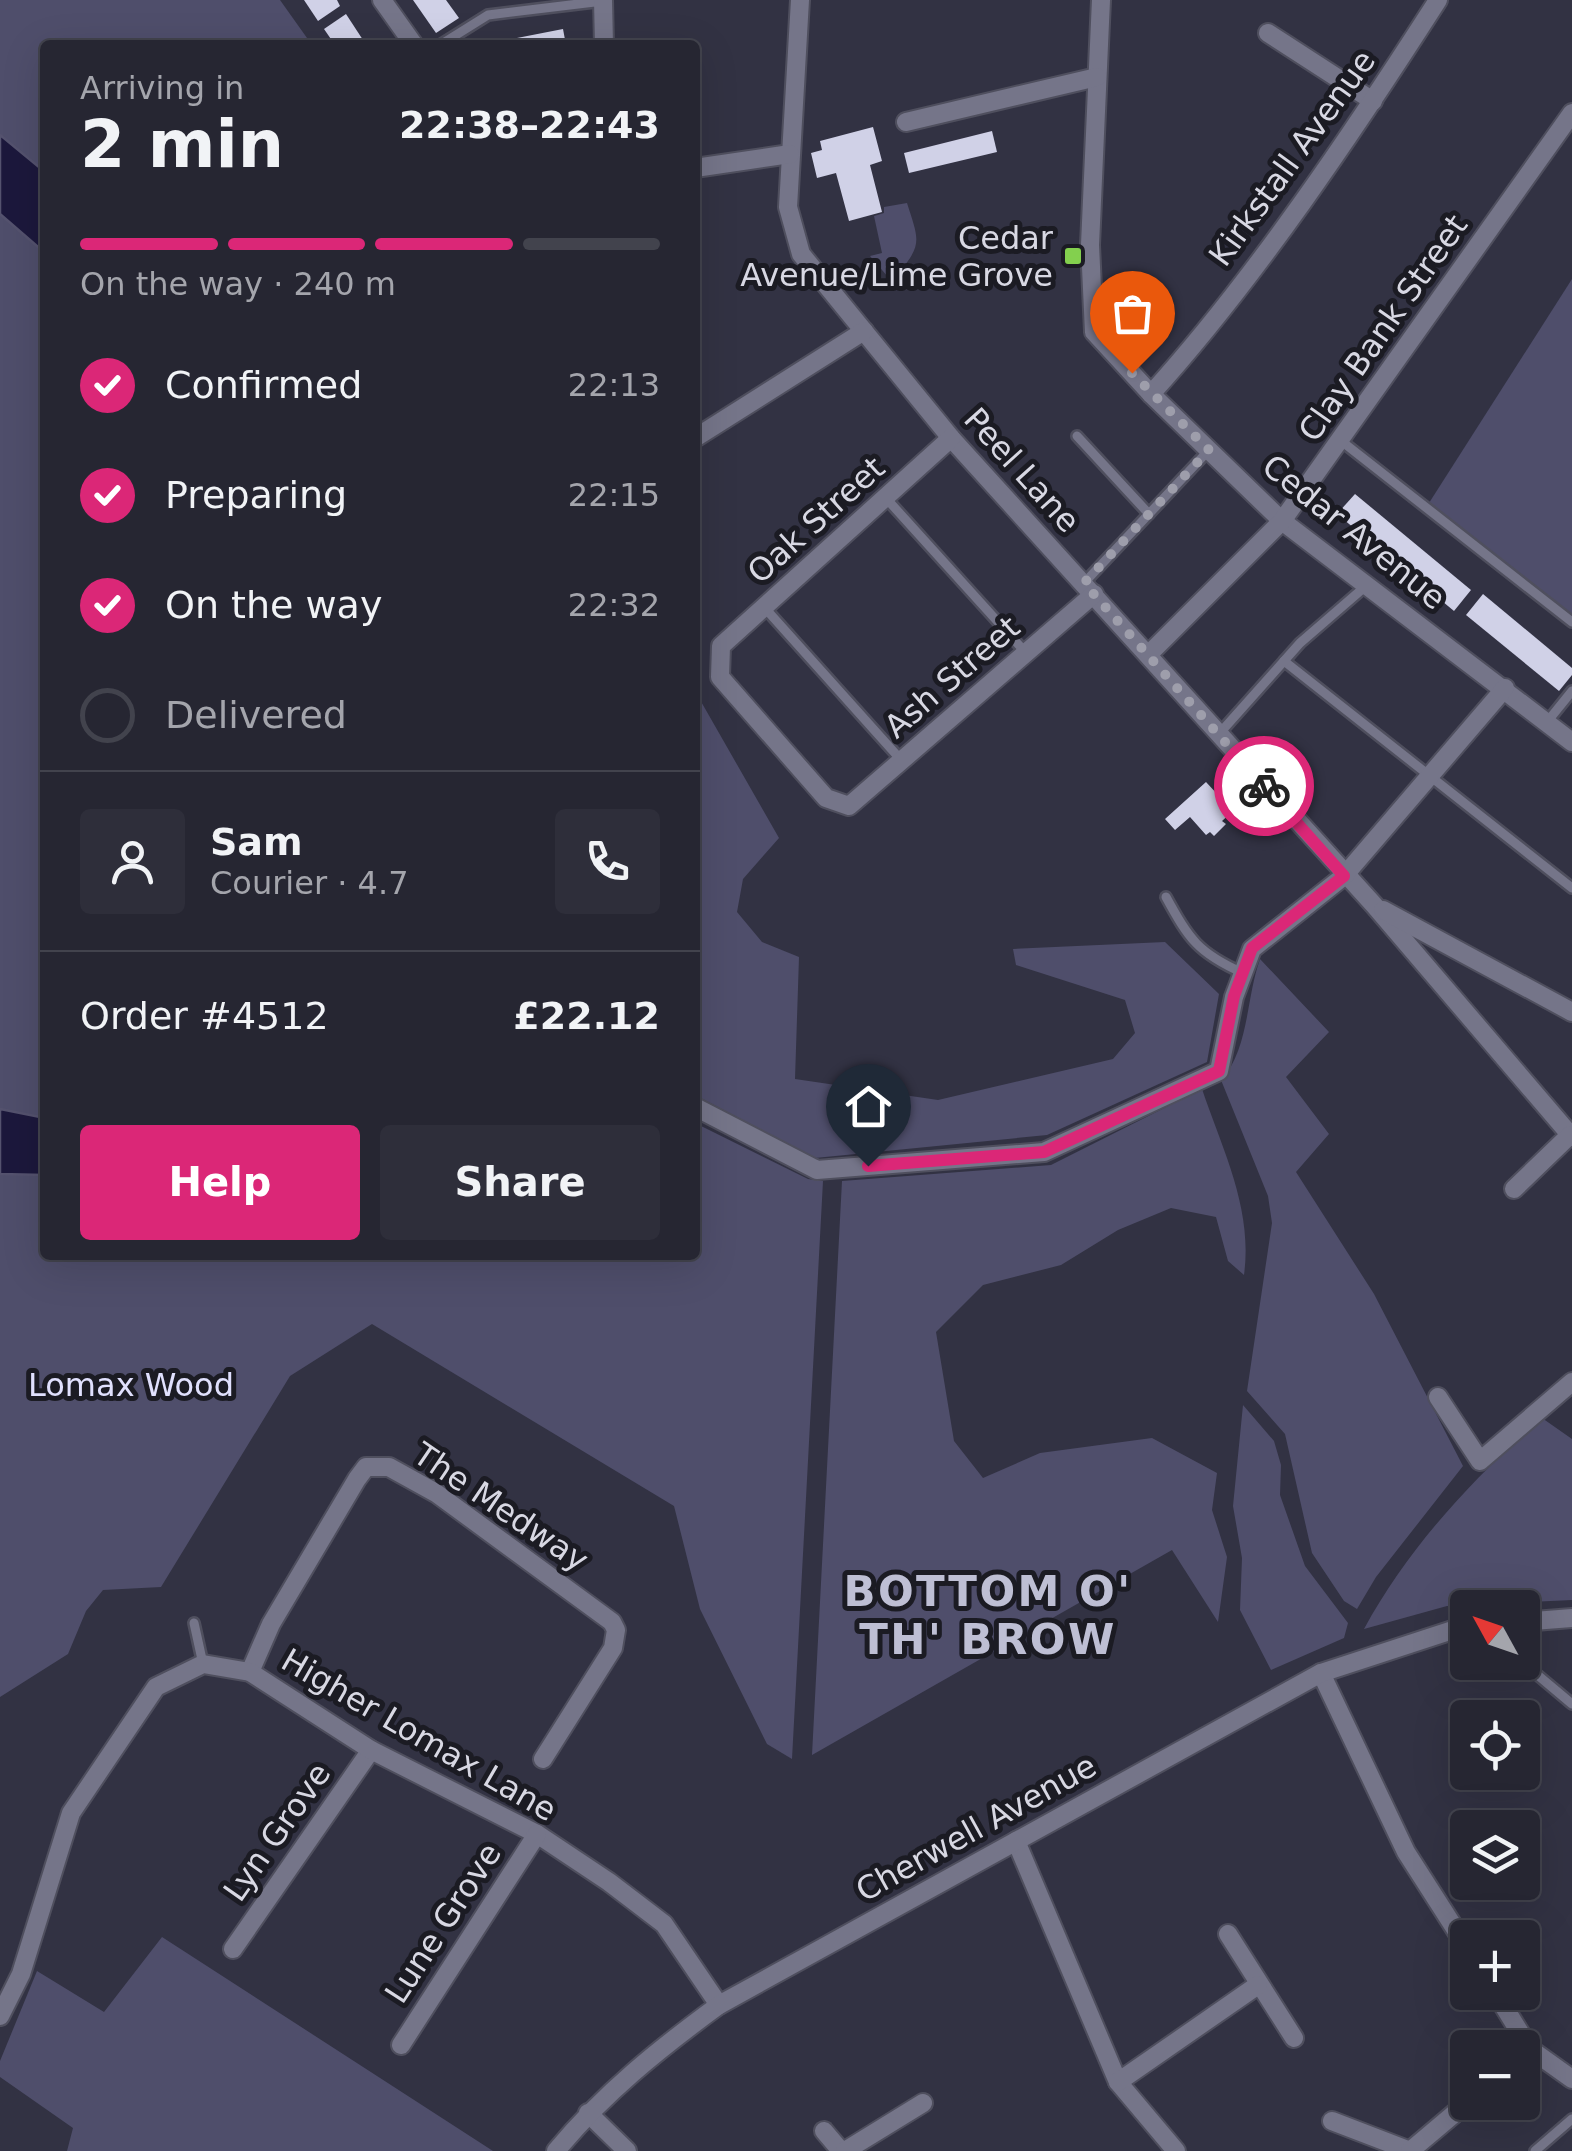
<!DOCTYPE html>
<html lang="en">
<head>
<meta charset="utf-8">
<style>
  body { margin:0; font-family:"DejaVu Sans",sans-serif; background:#2e2e3a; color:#f1f3f6; height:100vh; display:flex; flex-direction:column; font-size:38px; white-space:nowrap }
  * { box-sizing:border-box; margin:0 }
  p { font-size:32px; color:#a4a5ac }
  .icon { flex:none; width:55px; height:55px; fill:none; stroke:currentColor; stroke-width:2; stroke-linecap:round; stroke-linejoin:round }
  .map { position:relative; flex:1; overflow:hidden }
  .sheet { position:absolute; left:40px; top:40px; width:660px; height:1220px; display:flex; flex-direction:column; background:#262632; border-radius:10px; box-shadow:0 10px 40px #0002,0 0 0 2px #42434d }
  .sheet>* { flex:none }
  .needle { width:65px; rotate:310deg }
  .fabs { position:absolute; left:1450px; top:1590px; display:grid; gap:20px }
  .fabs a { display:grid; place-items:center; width:90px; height:90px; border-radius:10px; background:#262632; box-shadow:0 10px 40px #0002,0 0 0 2px #42434d; font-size:50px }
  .pin { position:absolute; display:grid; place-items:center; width:85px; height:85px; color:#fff; margin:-102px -42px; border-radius:50% 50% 50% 0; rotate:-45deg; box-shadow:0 0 10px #0007 }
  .pin .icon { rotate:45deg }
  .courier { position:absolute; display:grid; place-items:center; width:100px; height:100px; margin:-50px; border:8px solid #db2777; border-radius:50%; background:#fff; color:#222; box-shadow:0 2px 12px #0007 }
  .headline em { font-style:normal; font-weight:700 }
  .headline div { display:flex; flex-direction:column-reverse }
  .headline { display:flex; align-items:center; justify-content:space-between; height:170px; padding:0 40px }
  h1 { font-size:65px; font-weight:700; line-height:75px }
  .bar { display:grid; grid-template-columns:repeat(4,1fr); gap:15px 10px; align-content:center; height:120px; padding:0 40px }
  .bar i { height:12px; border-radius:8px; background:#42434d }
  .bar .selected { background:#db2777 }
  .bar p { grid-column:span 4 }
  .line { display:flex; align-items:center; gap:25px; padding:0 40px; border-top:2px solid #42434d }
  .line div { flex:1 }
  .round { display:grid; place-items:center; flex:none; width:105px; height:105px; border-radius:10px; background:#2e2e3a }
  ol { padding:0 40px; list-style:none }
  li { display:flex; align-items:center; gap:30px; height:110px }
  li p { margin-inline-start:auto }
  li .icon { padding:10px; border-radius:50%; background:#db2777; color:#fff; stroke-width:4 }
  li:last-child { color:#a4a5ac }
  li i { width:55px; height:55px; border:5px solid #42434d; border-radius:50% }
  .button { display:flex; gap:20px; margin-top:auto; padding:20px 40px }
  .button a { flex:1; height:115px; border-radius:10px; background:#db2777; color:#fff; font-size:40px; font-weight:700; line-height:115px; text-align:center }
  .button a+a { background:#2e2e3a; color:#f1f3f6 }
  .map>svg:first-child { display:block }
  .green { fill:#4f4e6b }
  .water { fill:#1c183c; stroke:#54526e; stroke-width:2.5 }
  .building { fill:#d0d1e7 }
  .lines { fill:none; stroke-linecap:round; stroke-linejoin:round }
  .lane-casing { stroke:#4f4f5e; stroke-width:14 }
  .street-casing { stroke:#4f4f5e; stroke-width:22 }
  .lane { stroke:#757589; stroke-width:9 }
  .street { stroke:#757589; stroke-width:18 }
  .done { stroke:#9e9eab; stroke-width:10; stroke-dasharray:0 18 }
  .route { stroke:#db2777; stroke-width:12 }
  .poi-dot { fill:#83d04e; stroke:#1b1b23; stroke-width:4 }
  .labels { text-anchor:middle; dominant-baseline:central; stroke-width:10; stroke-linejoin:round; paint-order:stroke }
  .street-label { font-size:32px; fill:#d8d8e3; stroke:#1b1b23 }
  .poi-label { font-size:32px; fill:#d8d8e3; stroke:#1b1b23; text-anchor:end }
  .park-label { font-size:32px; fill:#e0e0fd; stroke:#1b1b23 }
  .district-label { font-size:42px; font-weight:bold; letter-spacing:2.5px; fill:#bebfd4; stroke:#1b1b23 }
</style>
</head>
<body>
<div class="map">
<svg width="1572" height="2151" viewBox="0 0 1572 2151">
  <rect width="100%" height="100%" fill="#323243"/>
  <g class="green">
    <polygon points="0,0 280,0 312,45 45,45 45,172 0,135"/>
    <path d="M907,203C919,241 923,244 897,275L888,277L870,256L882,253L874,216L884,213V207Z"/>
    <polygon points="0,214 45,253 45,1118 0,1109"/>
    <polygon points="1572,279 1572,616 1429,503"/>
    <polygon points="695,691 779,838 743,879 737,912 762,942 799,957 795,1079 938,1100 1113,1059 1135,1033 1125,1000 1016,965 1013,949 1165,942 1219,994 1207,1062 1047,1135 815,1158 695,1095"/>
    <path d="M1260,959L1329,1032L1286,1077L1329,1134L1296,1172L1374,1294L1463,1466L1376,1577L1357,1609L1344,1601L1312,1553L1285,1434L1247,1391L1272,1223L1268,1196L1221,1080C1249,1050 1246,998 1260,959Z"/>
    <path d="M1202,1089C1223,1151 1253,1209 1244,1275L1228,1261L1216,1217L1171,1208L1118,1230L1061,1265L983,1285L936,1332L954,1441L983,1478L1040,1453L1152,1438L1217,1473L1212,1510L1227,1557L1218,1622L1172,1550L812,1755L842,1181L1051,1165Z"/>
    <polygon points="695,1123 808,1179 823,1181 792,1759 767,1744 700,1609 674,1506 372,1324 290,1376 161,1587 103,1590 86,1611 68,1654 0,1697 0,1174 45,1175 45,1255 695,1255"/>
    <polygon points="1243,1405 1274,1441 1281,1465 1280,1495 1305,1566 1348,1623 1344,1638 1271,1670 1240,1610 1242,1558 1233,1506"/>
    <path d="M1542,1418L1572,1439V1600L1447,1606L1364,1629C1408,1548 1472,1479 1542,1418Z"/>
    <polygon points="162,1937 493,2151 67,2151 73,2128 0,2077 0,2061 37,1971 104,2012"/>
  </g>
  <g class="water">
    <polygon points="0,135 45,172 45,253 0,214"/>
    <polygon points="0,1109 45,1118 45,1175 0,1174"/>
  </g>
  <g class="building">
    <polygon points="304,0 337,0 340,6 318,21"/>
    <polygon points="413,0 446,0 459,18 436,33"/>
    <polygon points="346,14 363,40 355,45 335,45 324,29"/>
    <polygon points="563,29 566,45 491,45 491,43"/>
    <polygon points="873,127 882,161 870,165 882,212 849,221 836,173 817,178 811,153 822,150 820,141"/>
    <polygon points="992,131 997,152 909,173 904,153"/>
    <polygon points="1355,494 1471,590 1454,611 1337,514"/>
    <polygon points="1483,594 1572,668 1572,675 1559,691 1466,615"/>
    <polygon points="1206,782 1233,811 1222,821 1226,824 1214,836 1210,832 1206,835 1190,817 1175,830 1165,819"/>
  </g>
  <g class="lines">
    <g class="lane-casing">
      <g id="lane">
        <polyline points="440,45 488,15 603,1"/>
        <polyline points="1077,436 1149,514"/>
        <polyline points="1340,440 1572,622"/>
        <polyline points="885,497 1026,653"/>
        <polyline points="1084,583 1209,450"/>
        <polyline points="764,607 902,761"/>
        <polyline points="1284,661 1572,888"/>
        <polyline points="1547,722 1572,691"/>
        <polyline points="1219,734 1300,643 1367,585"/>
        <path d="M1166,897C1189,939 1198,953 1243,973"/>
        <polyline points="194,1623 203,1664"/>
        <polyline points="1522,1662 1572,1704"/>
        <polyline points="1535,2151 1572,2119"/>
      </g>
    </g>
    <g class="street-casing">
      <g id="street">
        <polyline points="382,0 414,45"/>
        <polyline points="603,0 604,45"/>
        <polyline points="800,0 788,207 801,254 951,438 1374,905 1572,1137"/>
        <polyline points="1101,0 1090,245 1094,332 1151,394 1282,521 1572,742"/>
        <polyline points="1268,33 1373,101"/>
        <polyline points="906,122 1097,77"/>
        <polyline points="695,168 790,154"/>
        <path d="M1151,394C1255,279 1354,131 1438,0"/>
        <polyline points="695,438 864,331"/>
        <polyline points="951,438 721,646 720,677 826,798 849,806 1094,594"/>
        <polyline points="1149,654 1282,521 1572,113"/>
        <polyline points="1383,910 1572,1012"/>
        <polyline points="695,1107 817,1170 1044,1152 1219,1071 1234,997 1252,949 1344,876 1505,688"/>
        <polyline points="1514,1189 1570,1135"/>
        <polyline points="1438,1397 1480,1461 1572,1382"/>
        <polyline points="1522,1622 1572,1618"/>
        <polyline points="250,1672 271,1624 357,1479 366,1467 389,1467 436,1493 612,1622 616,1630 613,1648 543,1759"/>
        <polyline points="1321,1673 1406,1852 1468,1949"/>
        <polyline points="1016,1841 1118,2082 1176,2151"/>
        <polyline points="1228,1934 1294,2038"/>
        <polyline points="233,1949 371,1750"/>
        <polyline points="1495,1992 1530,2049 1572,2079"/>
        <polyline points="0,2016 21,1974 71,1813 156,1687 203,1664 250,1672 371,1750 537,1834 609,1882 664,1924 719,2005"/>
        <polyline points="401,2045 537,1834"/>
        <polyline points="1118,2082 1258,1985"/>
        <polyline points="588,2113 627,2151"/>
        <polyline points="1332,2121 1410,2151"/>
        <polyline points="824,2131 841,2151"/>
        <path d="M556,2151C604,2093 659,2049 719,2005L1321,1673L1468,1625"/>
        <polyline points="845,2151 923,2103"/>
        <polyline points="1410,2151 1468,2102"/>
      </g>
    </g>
    <use href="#lane" class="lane"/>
    <use href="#street" class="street"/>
  </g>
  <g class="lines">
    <polyline class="done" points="1132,373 1209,450 1084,583 1264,786"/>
    <polyline class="route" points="868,1166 1044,1152 1219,1071 1234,996 1252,948 1344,876 1264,786"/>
  </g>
  <rect class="poi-dot" x="1063" y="246" width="20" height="20" rx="5"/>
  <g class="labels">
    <g class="street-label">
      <text transform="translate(1292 158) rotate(-54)">Kirkstall Avenue</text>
      <text transform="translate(1383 328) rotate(-55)">Clay Bank Street</text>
      <text transform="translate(1022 470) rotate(48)">Peel Lane</text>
      <text transform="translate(816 520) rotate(-42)">Oak Street</text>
      <text transform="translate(1354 532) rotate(39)">Cedar Avenue</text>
      <text transform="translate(952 677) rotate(-41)">Ash Street</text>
      <text transform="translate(501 1507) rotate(34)">The Medway</text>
      <text transform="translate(419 1735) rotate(30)">Higher Lomax Lane</text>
      <text transform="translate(976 1828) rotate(-29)">Cherwell Avenue</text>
      <text transform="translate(277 1832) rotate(-55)">Lyn Grove</text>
      <text transform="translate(443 1923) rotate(-57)">Lune Grove</text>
    </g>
    <g class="poi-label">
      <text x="1053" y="238">Cedar<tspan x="1053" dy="37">Avenue/Lime Grove</tspan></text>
    </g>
    <g class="park-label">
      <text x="131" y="1385">Lomax Wood</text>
    </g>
    <g class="district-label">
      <text x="988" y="1591">BOTTOM O'<tspan x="988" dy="48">TH' BROW</tspan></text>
    </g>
  </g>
</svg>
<div class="fabs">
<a><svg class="needle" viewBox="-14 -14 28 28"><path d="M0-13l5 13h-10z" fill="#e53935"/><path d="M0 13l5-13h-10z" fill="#a4a5ac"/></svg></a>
<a><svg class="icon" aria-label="locate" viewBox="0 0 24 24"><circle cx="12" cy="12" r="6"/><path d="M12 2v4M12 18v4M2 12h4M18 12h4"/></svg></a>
<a><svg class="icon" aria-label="layers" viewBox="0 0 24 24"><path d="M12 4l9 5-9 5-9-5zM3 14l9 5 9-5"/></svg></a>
<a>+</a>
<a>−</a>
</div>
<div class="pin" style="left:1132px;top:373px;background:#ea580c"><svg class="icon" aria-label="bag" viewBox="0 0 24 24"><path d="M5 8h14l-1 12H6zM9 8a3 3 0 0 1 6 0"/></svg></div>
<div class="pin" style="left:868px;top:1166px;background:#1f2937"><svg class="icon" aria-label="home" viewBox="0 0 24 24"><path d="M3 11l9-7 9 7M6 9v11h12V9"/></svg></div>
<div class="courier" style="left:1264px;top:786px"><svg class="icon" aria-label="bike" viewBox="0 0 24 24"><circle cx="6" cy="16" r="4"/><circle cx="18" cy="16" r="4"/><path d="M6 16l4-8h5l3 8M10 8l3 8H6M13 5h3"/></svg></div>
<section class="sheet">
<div class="headline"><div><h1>2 min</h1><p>Arriving in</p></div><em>22:38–22:43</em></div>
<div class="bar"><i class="selected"></i><i class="selected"></i><i class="selected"></i><i></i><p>On the way · 240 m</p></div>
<ol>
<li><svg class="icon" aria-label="check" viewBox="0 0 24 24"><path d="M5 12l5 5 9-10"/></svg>Confirmed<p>22:13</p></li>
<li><svg class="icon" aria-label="check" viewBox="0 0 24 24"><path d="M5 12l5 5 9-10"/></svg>Preparing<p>22:15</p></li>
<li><svg class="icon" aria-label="check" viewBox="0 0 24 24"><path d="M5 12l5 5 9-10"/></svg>On the way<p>22:32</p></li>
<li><i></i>Delivered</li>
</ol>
<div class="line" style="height:180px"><a class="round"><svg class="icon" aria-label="person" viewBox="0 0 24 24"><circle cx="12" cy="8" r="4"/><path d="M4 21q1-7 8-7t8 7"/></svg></a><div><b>Sam</b><p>Courier · 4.7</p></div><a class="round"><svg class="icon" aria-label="phone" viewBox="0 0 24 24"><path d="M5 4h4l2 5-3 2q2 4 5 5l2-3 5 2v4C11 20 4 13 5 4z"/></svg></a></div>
<div class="line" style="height:130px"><div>Order #4512</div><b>£22.12</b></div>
<div class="button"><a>Help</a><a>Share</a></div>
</section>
</div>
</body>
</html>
